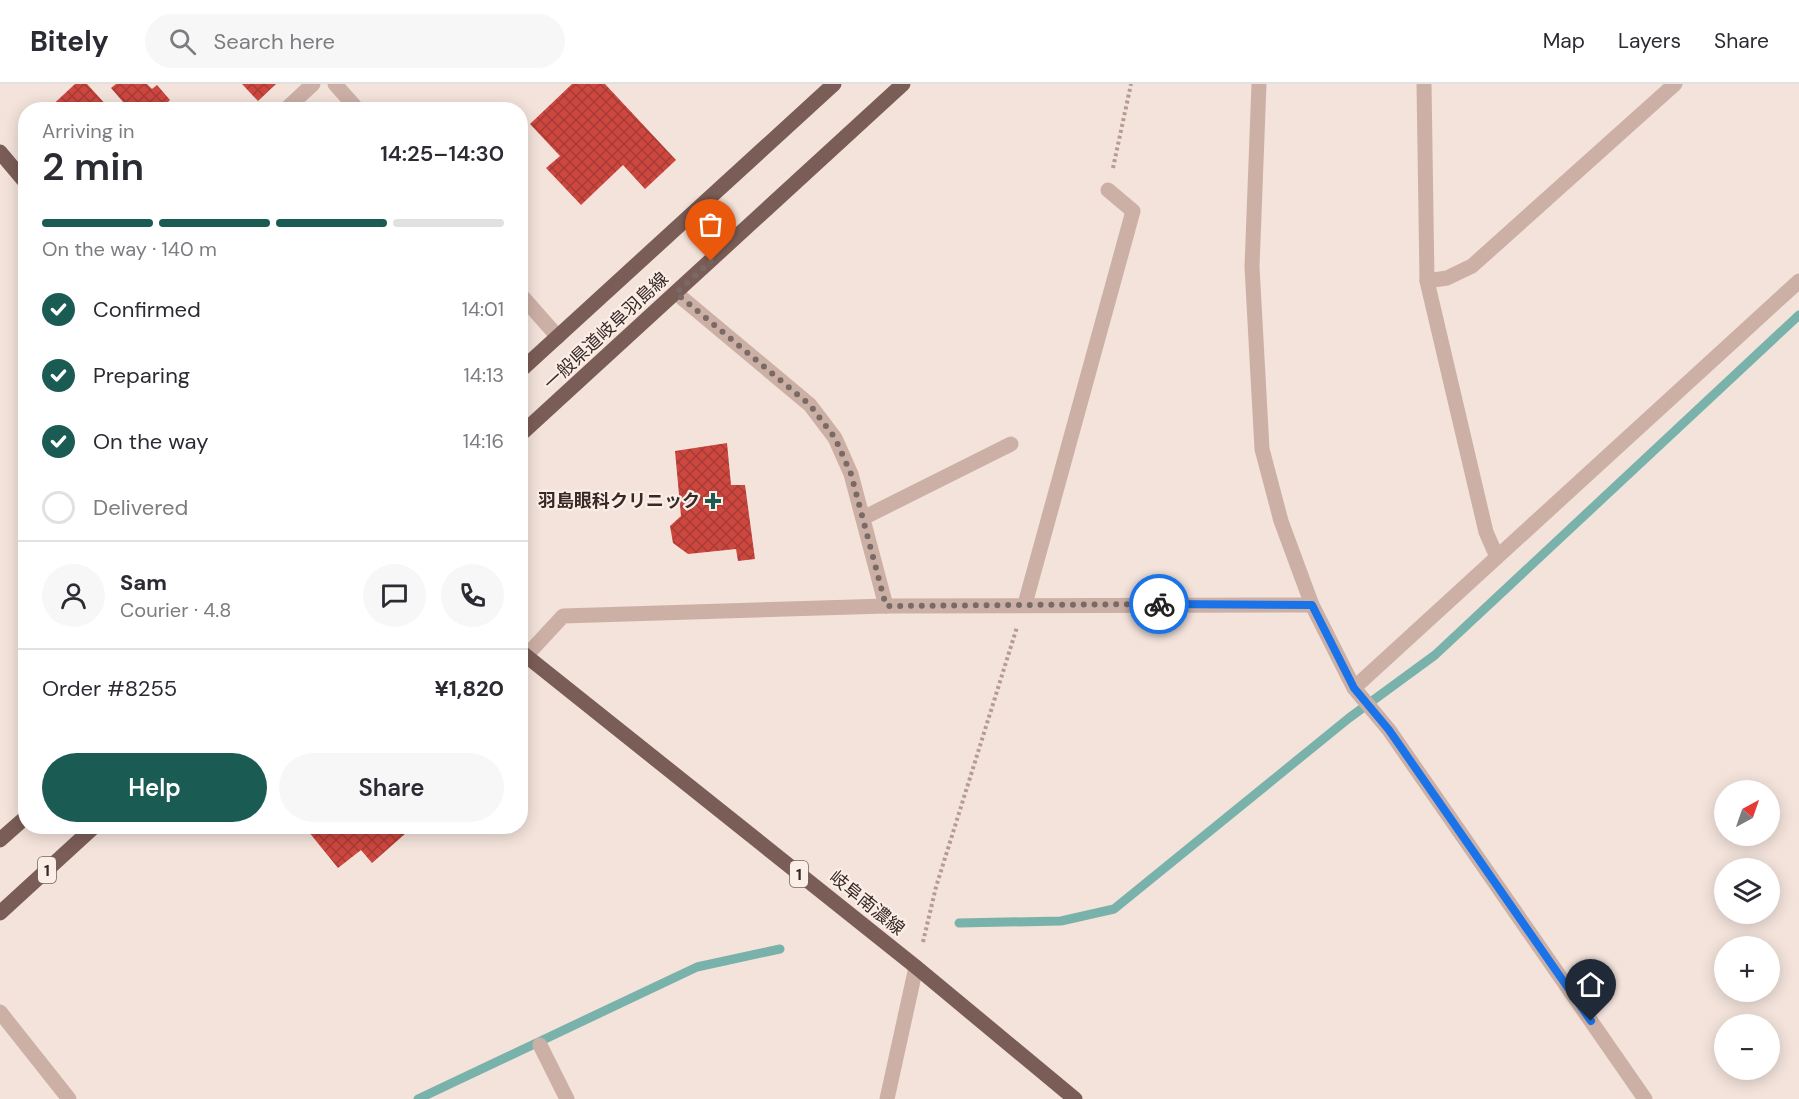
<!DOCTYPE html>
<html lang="en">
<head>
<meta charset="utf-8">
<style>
  body { margin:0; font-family:"DM Sans","Noto Sans JP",sans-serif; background:#f7f7f7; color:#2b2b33; height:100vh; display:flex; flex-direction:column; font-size:22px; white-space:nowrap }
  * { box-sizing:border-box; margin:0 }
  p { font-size:20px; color:#7c7c81 }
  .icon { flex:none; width:33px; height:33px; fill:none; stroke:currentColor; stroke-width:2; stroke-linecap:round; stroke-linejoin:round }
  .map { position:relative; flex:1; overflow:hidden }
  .sheet { position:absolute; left:18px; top:18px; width:510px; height:732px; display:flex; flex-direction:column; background:#fff; border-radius:24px; box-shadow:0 3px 15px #0003 }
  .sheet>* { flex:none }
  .needle { width:39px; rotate:40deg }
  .buttons { position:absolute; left:1714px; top:696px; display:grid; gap:12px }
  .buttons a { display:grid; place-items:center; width:66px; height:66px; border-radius:50%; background:#fff; box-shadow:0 3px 15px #0003; font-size:30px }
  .pin { position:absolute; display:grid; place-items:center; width:51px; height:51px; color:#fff; margin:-62px -26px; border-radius:50% 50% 50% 0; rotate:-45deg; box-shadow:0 0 6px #0007 }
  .pin .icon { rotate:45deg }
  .courier { position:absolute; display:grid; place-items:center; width:60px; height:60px; margin:-30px; border:4px solid #1a73e8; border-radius:50%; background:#fff; color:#222; box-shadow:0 2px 8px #0007 }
  .head em { font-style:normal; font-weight:600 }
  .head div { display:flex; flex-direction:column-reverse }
  .head { display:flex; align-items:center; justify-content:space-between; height:102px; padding:0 24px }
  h1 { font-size:39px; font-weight:600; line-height:45px }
  .bar { display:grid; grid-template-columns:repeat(4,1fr); gap:9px 6px; align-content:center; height:72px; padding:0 24px }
  .bar i { height:8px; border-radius:4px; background:#e1e1e2 }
  .bar .current { background:#1a5c54 }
  .bar p { grid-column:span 4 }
  .line { display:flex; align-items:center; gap:15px; padding:0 24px; border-top:2px solid #e1e1e2 }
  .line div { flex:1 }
  .round { display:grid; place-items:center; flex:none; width:63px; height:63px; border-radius:32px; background:#f7f7f7 }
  ol { padding:0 24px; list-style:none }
  li { display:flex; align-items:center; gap:18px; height:66px }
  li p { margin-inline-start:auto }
  li .icon { padding:6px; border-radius:50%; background:#1a5c54; color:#fff; stroke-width:4 }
  li:last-child { color:#7c7c81 }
  li i { width:33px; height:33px; border:3px solid #e1e1e2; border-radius:50% }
  .button { display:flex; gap:12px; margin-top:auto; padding:12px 24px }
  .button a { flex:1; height:69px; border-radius:36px; background:#1a5c54; color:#fff; font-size:24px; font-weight:600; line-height:69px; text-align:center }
  .button a+a { background:#f7f7f7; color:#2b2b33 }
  header { display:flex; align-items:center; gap:36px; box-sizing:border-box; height:84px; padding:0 30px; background:#fff; border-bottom:2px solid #e1e1e2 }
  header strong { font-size:28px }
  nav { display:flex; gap:33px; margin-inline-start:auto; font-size:21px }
  .search { width:420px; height:54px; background:#f7f7f7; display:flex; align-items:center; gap:15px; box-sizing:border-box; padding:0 21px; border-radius:33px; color:#7c7c81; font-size:22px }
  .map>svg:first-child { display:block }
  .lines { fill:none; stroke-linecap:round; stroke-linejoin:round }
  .stream { stroke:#78b2aa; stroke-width:9 }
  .building { fill:url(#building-cross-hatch) }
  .path { stroke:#b89a90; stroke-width:4; stroke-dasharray:3 3; stroke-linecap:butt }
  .minor { stroke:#ccb0a6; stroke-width:15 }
  .major { stroke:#7b5d57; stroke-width:15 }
  .done { stroke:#796a66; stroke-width:6; stroke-dasharray:0 10.8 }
  .route { stroke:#1a73e8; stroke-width:8 }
  .poi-dot { fill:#1a5c54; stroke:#fbeee7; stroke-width:2 }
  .labels { text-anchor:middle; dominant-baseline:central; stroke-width:4.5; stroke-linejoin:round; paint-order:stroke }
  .shield { fill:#fbeee7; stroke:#726461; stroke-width:1.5 }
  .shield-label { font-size:16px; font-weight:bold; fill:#382927 }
  .street-label { font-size:18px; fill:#382927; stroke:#fbeee7 }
  .poi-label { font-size:18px; font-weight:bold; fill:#382927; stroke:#fbeee7; text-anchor:end }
</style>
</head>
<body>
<header>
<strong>Bitely</strong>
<div class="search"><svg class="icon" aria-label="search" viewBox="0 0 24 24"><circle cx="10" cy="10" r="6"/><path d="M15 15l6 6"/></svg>Search here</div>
<nav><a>Map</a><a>Layers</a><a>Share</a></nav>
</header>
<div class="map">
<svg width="1799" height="1015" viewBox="0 0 1799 1015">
  <defs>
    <pattern id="building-cross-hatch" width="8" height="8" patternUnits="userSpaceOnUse" patternTransform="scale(1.5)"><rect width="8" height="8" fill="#cd473f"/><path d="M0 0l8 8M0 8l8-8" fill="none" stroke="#a73b35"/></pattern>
  </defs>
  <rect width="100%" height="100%" fill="#f3e3db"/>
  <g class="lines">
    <g class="stream">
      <polyline points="959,839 1061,837 1114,825 1349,634 1435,571 1799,231"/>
      <polyline points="418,1015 697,883 780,865"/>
    </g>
  </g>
  <g class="building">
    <polygon points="75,0 87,0 108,23 105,26 47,26"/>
    <polygon points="116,0 147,0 152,5 157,1 170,16 160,26 130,26 111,4"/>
    <polygon points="242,0 276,0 258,17"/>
    <polygon points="572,0 605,0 676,76 645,105 623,81 581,121 546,84 560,72 530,40"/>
    <polygon points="727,359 731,401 745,401 755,475 738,477 736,465 688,470 673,459 670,442 681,432 675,367"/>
    <polygon points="304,742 414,742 372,779 361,766 338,784"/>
  </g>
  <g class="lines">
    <g class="path">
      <polyline points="1113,84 1131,0"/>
      <polyline points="923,858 936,803 1017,543"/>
    </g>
    <g class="minor">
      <polyline points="335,0 358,26"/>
      <polyline points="1259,0 1252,183 1262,365 1281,437 1312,521 1354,604 1389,646 1645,1015"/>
      <polyline points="1424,0 1427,197 1486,448 1497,473"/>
      <polyline points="285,26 313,0"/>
      <polyline points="1427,197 1447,194 1472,182 1675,0"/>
      <polyline points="676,209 810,321 835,354 851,390 886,522"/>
      <polyline points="520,210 558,253"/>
      <polyline points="863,434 1011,360"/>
      <polyline points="1025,520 1133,127 1108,106"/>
      <polyline points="526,572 563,532 886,522 1312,521"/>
      <polyline points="1354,604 1799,197"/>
      <polyline points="0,928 69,1015"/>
      <polyline points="540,961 567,1015"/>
      <polyline points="887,1015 916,883"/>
    </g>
    <g class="major">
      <polyline points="0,68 26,99"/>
      <polyline points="520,287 834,0"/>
      <polyline points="520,351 903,0"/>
      <polyline points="520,567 916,883 1075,1015"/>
      <polyline points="0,756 26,733"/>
      <polyline points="0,829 95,742"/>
    </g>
  </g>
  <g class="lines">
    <polyline class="done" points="711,177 676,209 810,321 835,354 851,390 886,522 1159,520"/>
    <polyline class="route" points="1159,520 1312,521 1354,604 1389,646 1591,937"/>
  </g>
  <path class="poi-dot" d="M710 408h6v6h6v6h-6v6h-6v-6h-6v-6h6z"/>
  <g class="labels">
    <g class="shield">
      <rect x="38" y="773" width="18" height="26" rx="4.5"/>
      <rect x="790" y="777" width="18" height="26" rx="4.5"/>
    </g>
    <g class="shield-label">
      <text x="47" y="786">1</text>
      <text x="799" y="790">1</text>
    </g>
    <g class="street-label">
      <text transform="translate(606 247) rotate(-43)">一般県道岐阜羽島線</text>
      <text transform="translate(867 819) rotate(39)">岐阜南濃線</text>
    </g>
    <g class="poi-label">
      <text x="700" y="417">羽島眼科クリニック</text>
    </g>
  </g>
</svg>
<div class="buttons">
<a><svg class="needle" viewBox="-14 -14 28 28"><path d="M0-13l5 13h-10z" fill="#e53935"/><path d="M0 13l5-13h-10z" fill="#7c7c81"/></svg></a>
<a><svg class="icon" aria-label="layers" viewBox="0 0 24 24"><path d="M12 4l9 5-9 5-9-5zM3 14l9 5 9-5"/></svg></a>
<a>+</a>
<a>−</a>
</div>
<div class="pin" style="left:711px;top:177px;background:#ea580c"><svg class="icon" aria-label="bag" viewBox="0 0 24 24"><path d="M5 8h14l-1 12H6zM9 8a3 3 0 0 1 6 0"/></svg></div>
<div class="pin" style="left:1591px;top:937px;background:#1f2937"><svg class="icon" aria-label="home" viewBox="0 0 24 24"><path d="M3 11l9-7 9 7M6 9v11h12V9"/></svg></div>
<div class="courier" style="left:1159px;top:520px"><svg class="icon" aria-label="bike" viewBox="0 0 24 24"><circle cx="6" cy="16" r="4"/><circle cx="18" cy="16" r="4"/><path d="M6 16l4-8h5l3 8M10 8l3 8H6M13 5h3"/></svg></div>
<section class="sheet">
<div class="head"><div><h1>2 min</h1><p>Arriving in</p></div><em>14:25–14:30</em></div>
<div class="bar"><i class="current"></i><i class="current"></i><i class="current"></i><i></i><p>On the way · 140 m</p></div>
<ol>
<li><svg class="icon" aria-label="check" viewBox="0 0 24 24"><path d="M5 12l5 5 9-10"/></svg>Confirmed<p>14:01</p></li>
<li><svg class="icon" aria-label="check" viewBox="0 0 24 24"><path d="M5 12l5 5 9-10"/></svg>Preparing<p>14:13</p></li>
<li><svg class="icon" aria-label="check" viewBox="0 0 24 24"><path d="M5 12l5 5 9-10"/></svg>On the way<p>14:16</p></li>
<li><i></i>Delivered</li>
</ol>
<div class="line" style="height:108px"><a class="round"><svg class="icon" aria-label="person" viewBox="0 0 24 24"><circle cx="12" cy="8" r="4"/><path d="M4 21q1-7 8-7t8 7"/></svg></a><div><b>Sam</b><p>Courier · 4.8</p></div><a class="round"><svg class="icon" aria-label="chat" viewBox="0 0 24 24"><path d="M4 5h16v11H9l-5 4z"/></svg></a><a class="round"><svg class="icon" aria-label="phone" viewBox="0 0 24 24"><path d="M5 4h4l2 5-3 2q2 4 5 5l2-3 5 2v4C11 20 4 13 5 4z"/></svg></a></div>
<div class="line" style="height:78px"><div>Order #8255</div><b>¥1,820</b></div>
<div class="button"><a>Help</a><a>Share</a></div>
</section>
</div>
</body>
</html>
